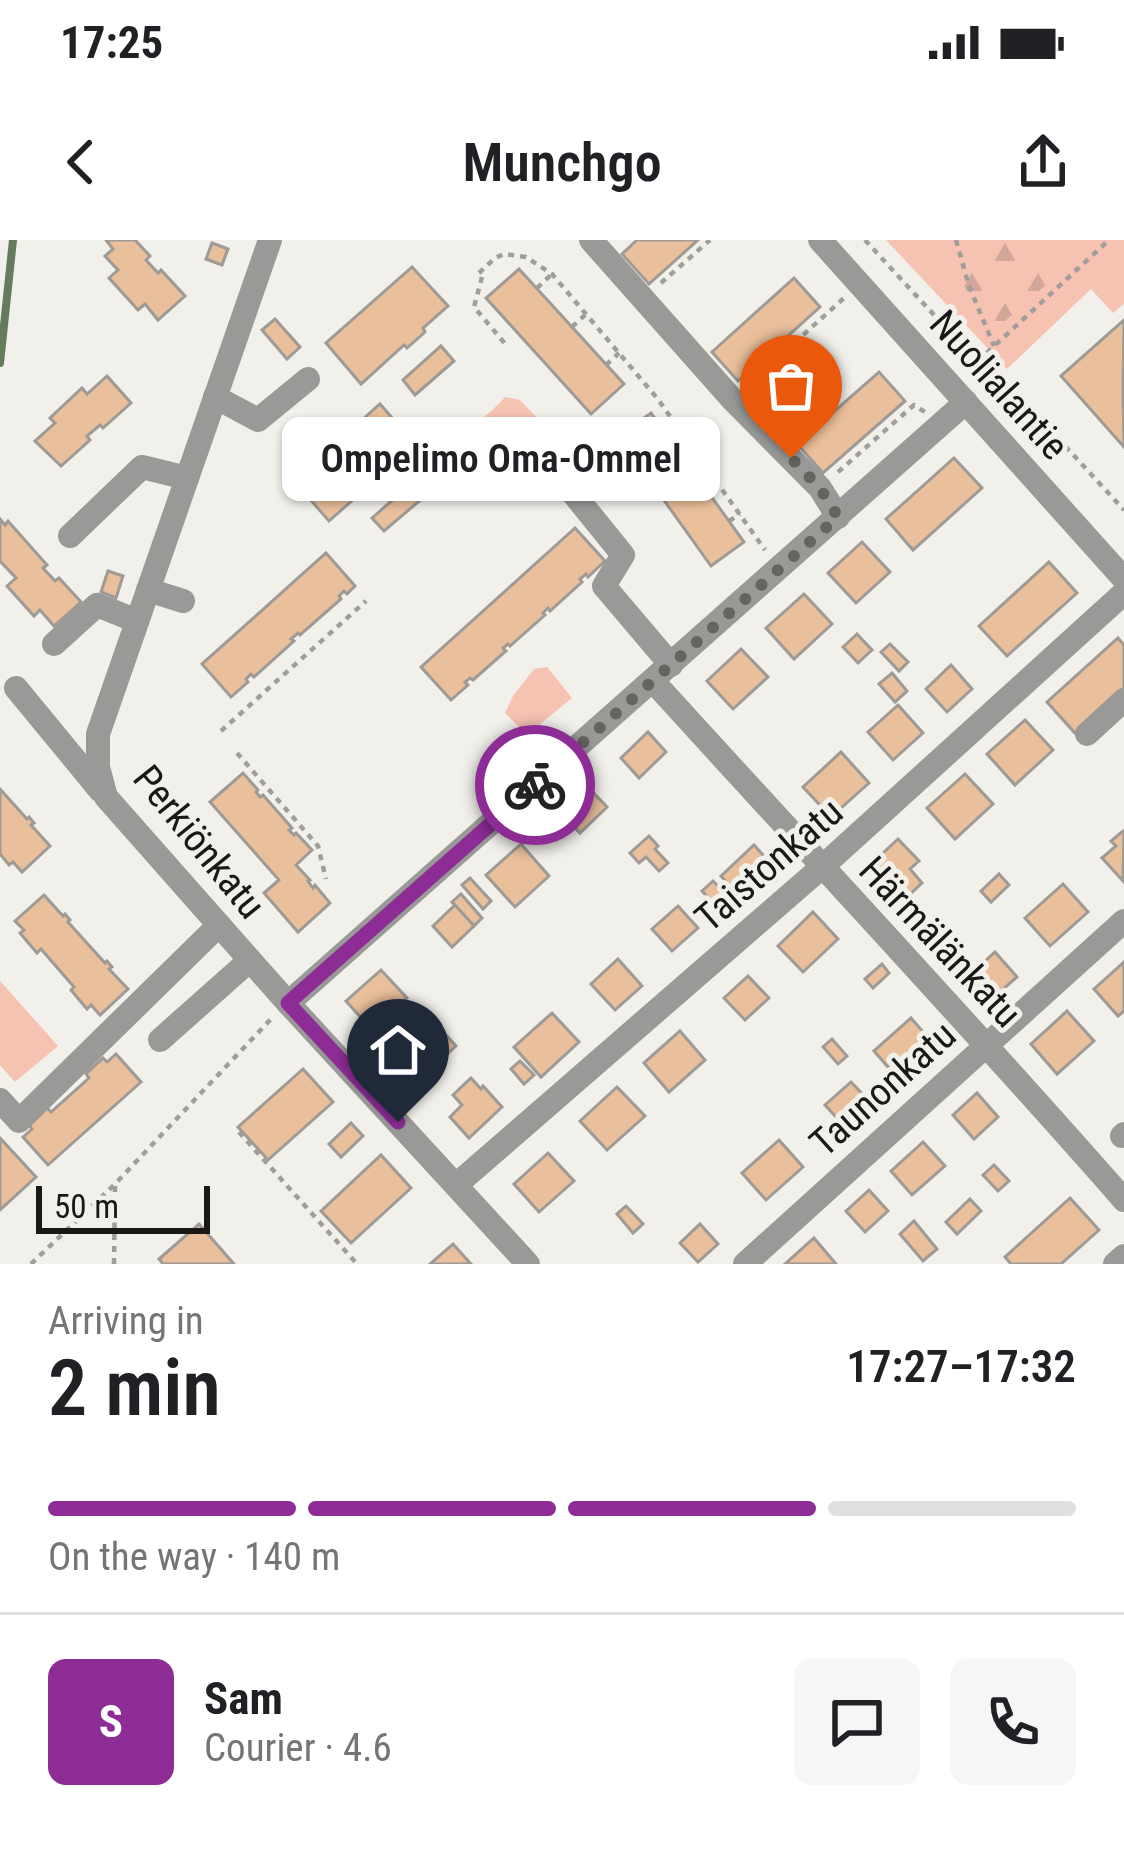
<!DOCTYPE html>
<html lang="en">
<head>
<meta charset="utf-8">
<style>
  body { margin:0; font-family:"Roboto Condensed",sans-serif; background:#f6f6f6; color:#202124; height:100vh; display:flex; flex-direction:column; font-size:45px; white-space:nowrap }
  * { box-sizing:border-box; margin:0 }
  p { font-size:39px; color:#757577 }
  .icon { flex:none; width:66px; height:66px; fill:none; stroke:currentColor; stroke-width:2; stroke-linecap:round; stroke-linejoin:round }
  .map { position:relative; height:1024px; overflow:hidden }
  .drawer { display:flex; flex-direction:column; background:#fff; flex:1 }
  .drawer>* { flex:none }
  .scale { position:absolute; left:36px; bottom:30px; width:174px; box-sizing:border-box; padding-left:12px; border:6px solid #181816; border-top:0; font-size:33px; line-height:42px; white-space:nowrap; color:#181816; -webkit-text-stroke:9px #f2f0eb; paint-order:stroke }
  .pin { position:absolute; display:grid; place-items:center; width:102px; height:102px; color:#fff; margin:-123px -51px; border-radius:50% 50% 50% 0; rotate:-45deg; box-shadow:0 0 12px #0007 }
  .pin .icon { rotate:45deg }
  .courier { position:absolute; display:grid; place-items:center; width:120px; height:120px; margin:-60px; border:9px solid #8d2c95; border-radius:50%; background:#fff; color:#222; box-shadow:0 3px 15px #0007 }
  .bubble { position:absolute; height:84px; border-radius:18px; background:#fff; box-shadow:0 3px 9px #0004; font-size:39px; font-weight:600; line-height:84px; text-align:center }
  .overview em { font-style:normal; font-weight:600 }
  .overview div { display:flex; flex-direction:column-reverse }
  .overview { display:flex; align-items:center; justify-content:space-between; height:204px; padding:0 48px }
  h1 { font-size:78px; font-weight:600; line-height:90px }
  .bar { display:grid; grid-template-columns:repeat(4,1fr); gap:18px 12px; align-content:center; height:144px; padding:0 48px }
  .bar i { height:15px; border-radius:9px; background:#e0e0e0 }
  .bar .active { background:#8d2c95 }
  .bar p { grid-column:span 4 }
  .line { display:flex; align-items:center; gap:30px; padding:0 48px; border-top:3px solid #e0e0e0 }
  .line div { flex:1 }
  .round { display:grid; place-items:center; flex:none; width:126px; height:126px; border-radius:18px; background:#f6f6f6 }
  .status { display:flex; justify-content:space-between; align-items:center; height:84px; padding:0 60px; background:#fff; direction:ltr }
  .status svg { height:33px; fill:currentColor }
  header { display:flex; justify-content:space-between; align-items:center; height:156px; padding:0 48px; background:#fff; font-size:54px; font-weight:600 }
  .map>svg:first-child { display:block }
  .green { fill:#f6c2b2 }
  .forest { fill:url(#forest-firs) }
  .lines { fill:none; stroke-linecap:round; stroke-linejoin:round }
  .stream { stroke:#667b5c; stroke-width:8 }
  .building { fill:#eabf9b; stroke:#9e9a96; stroke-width:3 }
  .path { stroke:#9f9e9a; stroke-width:4.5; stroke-dasharray:6 6; stroke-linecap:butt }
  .minor { stroke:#999997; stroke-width:24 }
  .done { stroke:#646461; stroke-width:12; stroke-dasharray:0 21.6 }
  .route { stroke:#8d2c95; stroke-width:15 }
  .labels { text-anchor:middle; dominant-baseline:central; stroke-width:10; stroke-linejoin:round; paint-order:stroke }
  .street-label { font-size:39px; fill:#181816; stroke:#f2f0eb }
</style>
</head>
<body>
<div class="status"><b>17:25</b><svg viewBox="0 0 49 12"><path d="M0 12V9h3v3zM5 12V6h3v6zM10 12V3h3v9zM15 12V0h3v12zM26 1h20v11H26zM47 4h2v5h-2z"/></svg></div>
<header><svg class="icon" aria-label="back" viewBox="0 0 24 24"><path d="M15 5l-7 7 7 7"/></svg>Munchgo<svg class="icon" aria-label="share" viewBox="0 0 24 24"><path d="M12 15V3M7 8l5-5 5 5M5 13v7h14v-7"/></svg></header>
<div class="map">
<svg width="1124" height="1024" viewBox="0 0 1124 1024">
  <defs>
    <pattern id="forest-firs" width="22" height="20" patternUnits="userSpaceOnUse" patternTransform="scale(3)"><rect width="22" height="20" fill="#f6c2b2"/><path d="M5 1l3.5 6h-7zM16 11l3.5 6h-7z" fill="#d2a698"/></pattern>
  </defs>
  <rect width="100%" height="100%" fill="#f2f0eb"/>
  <g class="green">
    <polygon points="886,0 1124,0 1124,64 1113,73 1091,49 1007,129"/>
    <path d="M505,157L520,160L538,179L532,198L514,216L490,198L478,208L467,194C478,179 494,171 505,157Z"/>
    <polygon points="547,427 572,458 527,495 505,473 513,456 534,429"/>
    <polygon points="0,741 58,806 15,842 0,825"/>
  </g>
  <polygon class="forest" points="944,0 1041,0 1056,36 987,97"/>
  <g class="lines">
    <polyline class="stream" points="0,123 13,0"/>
  </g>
  <g class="building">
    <polygon points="106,0 135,0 150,16 146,20 158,33 161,30 185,56 158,80 145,64 138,70 109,38 118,30 105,16 113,9"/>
    <polygon points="637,0 698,0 649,44 622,14"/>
    <polygon points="212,3 228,9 222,25 206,19"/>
    <polygon points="412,27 448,66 423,88 425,92 407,108 404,105 361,144 326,103"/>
    <polygon points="519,29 624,144 591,174 486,58"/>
    <polygon points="794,38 820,67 738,141 712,112"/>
    <polygon points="275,79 300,107 287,119 262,90"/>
    <polygon points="1124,80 1123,152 1124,207 1061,136"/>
    <polygon points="441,106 454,121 415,155 403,140"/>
    <polygon points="879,132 905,161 823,233 797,204"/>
    <polygon points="107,136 131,163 103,188 100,185 87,196 90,200 61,226 35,201 55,183 50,178 82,148 87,154"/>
    <polygon points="380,164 415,204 390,226 393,229 375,246 372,243 329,281 294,241"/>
    <polygon points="651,173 744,302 711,326 618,196"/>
    <polygon points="954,218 982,248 913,310 886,279"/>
    <polygon points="412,243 424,257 384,291 372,278"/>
    <polygon points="0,279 5,285 8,281 47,325 43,328 55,341 59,338 81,362 54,386 40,370 34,376 7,346 16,338 0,321"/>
    <polygon points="575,288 605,321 588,337 586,334 580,339 582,342 550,371 548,368 543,373 545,375 510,406 508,404 503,408 506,411 473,440 470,438 465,442 468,445 451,460 421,427"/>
    <polygon points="862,302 890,332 856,363 828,333"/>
    <polygon points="326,313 355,346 347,354 344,351 339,356 341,359 300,395 298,393 291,399 294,401 254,437 251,434 246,439 248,442 231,457 202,424"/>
    <polygon points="1049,322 1077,353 1007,416 979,386"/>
    <polygon points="108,331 123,336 116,358 101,352"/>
    <polygon points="804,354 832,384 794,419 766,388"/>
    <polygon points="857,394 872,410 858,423 843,407"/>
    <polygon points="1118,398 1124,405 1124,448 1075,493 1047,462"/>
    <polygon points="890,404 908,422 899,431 881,412"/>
    <polygon points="741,409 768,437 733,469 707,441"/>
    <polygon points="951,425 972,449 947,472 926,449"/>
    <polygon points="892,433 907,451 895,462 879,444"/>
    <polygon points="898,465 923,493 893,520 868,492"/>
    <polygon points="1025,480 1053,510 1015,545 987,514"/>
    <polygon points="648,492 666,512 639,538 621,518"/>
    <polygon points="841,512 869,543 831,577 803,547"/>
    <polygon points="243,533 258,550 256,552 260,557 263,555 292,588 289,590 294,595 296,593 312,610 296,625 310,640 308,641 313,648 315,645 330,663 298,692 264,653 279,640 210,562"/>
    <polygon points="965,534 993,564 955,599 927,568"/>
    <polygon points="588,547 607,567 580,593 561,573"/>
    <polygon points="0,549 27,579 29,577 34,583 31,585 50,606 22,632 13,622 9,625 0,614"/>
    <polygon points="1123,591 1124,592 1123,641 1102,618 1116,606 1111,601"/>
    <polygon points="649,596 658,606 655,609 668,623 659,631 646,617 639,623 630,613"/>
    <polygon points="898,599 919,621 910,629 922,643 903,661 870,625"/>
    <polygon points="521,604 549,636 515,667 486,635"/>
    <polygon points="754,605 773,626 740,657 721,636"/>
    <polygon points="999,634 1009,645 991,662 981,651"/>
    <polygon points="470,638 491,661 483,669 462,645"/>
    <polygon points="713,641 731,659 720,670 702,651"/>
    <polygon points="1063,644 1088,672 1050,706 1025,678"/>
    <polygon points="461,654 482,678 474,686 452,662"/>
    <polygon points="44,655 63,676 65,674 70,680 68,682 105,723 107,721 112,727 109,729 128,749 100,775 91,765 87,769 71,750 74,747 41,709 37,713 20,693 24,690 15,681"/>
    <polygon points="455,665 474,686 452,707 433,686"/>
    <polygon points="678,666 698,688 672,711 652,689"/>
    <polygon points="813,672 838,699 803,732 778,706"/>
    <polygon points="995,712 1017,737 992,759 970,735"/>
    <polygon points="618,719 642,746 615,770 591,744"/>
    <polygon points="1124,722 1124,771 1118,776 1094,749"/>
    <polygon points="882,724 889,733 873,748 865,739"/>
    <polygon points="381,730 407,758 372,790 346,761"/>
    <polygon points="748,736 769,758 745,780 724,758"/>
    <polygon points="1067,771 1094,801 1057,834 1031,804"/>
    <polygon points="552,773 579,802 541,837 514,807"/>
    <polygon points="911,778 938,809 901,842 874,811"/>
    <polygon points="436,784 456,806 433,827 413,805"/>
    <polygon points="680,791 705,820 669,852 644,823"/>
    <polygon points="832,799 847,816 838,824 823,807"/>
    <polygon points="116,814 141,842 48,925 23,897 32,889 29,885 47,868 51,872 89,838 86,834 103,818 107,822"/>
    <polygon points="520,821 534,835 524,844 511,829"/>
    <polygon points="303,829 333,862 268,920 238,887"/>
    <polygon points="471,838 481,849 483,846 502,867 469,898 450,877 462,865 453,855"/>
    <polygon points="851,842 874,866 848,890 825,865"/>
    <polygon points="617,847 645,876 607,910 580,881"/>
    <polygon points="977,853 998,877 974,899 953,875"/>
    <polygon points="351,883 363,896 341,917 329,904"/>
    <polygon points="0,898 36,937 0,970"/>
    <polygon points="779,900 803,927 766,960 742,933"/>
    <polygon points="923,902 945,926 912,955 891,931"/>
    <polygon points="548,913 574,941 539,972 514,944"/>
    <polygon points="381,915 411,948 351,1003 321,971"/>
    <polygon points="994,925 1009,941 998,951 983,935"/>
    <polygon points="869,950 888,971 865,992 846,971"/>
    <polygon points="1070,958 1099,990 1061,1024 1011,1024 1005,1017"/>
    <polygon points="970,959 981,971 957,994 946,982"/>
    <polygon points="626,966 643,984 633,993 617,974"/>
    <polygon points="914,981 937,1009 923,1021 900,994"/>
    <polygon points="199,984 234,1024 163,1024 159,1019"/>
    <polygon points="700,984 718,1004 698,1022 680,1003"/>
    <polygon points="814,998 836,1024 785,1024"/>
    <polygon points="453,1004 471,1024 430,1024"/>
  </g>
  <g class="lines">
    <g class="path">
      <polyline points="865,0 969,113 1008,144 1124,270"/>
      <polyline points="956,0 969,46 994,106"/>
      <polyline points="479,33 495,18 504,14 526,17 552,34 657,158 765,310"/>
      <polyline points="482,37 474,67 507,106"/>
      <polyline points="661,43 710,0"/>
      <polyline points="537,48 552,34"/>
      <polyline points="572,87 586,74"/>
      <polyline points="978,121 1109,0"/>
      <polyline points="606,125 619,113"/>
      <polyline points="981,126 993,149 1022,186"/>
      <polyline points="750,143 844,58"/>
      <polyline points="669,198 680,190"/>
      <polyline points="838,232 914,165 925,172"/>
      <polyline points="699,239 709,231"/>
      <polyline points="729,281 740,274"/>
      <polyline points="221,491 366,361"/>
      <polyline points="237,513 318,606 326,639"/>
      <polyline points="239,892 357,1024"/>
      <polyline points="31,1024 115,944 271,779"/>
      <polyline points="114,1024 115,946"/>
    </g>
    <g class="minor">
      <polyline points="270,0 98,494 98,527 106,557 288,763 528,1024"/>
      <polyline points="591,0 732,159 820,248 838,277"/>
      <polyline points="820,0 1124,339"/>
      <polyline points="215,157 258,180 308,139"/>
      <polyline points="572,252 623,315 604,346 671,425"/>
      <polyline points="70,296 142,227 187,238"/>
      <polyline points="148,350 183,361"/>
      <polyline points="54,404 97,365 137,381"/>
      <path d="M653,441C810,614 970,784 1124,960"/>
      <polyline points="16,448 100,550"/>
      <polyline points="1087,494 1124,460"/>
      <polyline points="288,763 966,162"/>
      <polyline points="160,800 250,720"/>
      <polyline points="0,860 19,881 219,685"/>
      <polyline points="1122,896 1124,894"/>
      <polyline points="456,945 822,627 1124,353"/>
      <polyline points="745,1024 1124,681"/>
      <polyline points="1115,1024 1124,1016"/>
    </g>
  </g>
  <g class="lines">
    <polyline class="done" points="535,545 838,277 820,248 791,218"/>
    <polyline class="route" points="398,882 288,763 535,545"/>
  </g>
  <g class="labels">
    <g class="street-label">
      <text transform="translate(999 145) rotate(48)">Nuolialantie</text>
      <text transform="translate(199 602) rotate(51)">Perkiönkatu</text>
      <text transform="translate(769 625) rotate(-41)">Taistonkatu</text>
      <text transform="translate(940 702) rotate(47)">Härmälänkatu</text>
      <text transform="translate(883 849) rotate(-42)">Taunonkatu</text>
    </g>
  </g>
</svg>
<div class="scale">50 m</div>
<div class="pin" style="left:791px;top:218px;background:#ea580c"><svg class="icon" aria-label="bag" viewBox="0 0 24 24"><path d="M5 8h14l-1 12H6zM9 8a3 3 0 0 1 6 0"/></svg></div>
<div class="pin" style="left:398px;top:882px;background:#1f2937"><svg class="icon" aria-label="home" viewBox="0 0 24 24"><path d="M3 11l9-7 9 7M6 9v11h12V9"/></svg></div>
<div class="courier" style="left:535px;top:545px"><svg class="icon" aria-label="bike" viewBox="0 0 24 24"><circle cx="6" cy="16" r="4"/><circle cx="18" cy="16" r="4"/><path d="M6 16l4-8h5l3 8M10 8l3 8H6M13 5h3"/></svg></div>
<div class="bubble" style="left:282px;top:177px;width:438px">Ompelimo Oma-Ommel</div>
</div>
<section class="drawer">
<div class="overview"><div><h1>2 min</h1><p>Arriving in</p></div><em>17:27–17:32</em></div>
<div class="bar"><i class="active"></i><i class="active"></i><i class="active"></i><i></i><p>On the way · 140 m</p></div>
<div class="line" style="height:216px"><b class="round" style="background:#8d2c95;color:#fff">S</b><div><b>Sam</b><p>Courier · 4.6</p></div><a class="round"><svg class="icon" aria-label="chat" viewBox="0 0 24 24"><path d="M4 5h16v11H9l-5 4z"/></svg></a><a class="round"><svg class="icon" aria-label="phone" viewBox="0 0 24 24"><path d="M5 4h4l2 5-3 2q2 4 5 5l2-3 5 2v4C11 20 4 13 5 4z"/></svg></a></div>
</section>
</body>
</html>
